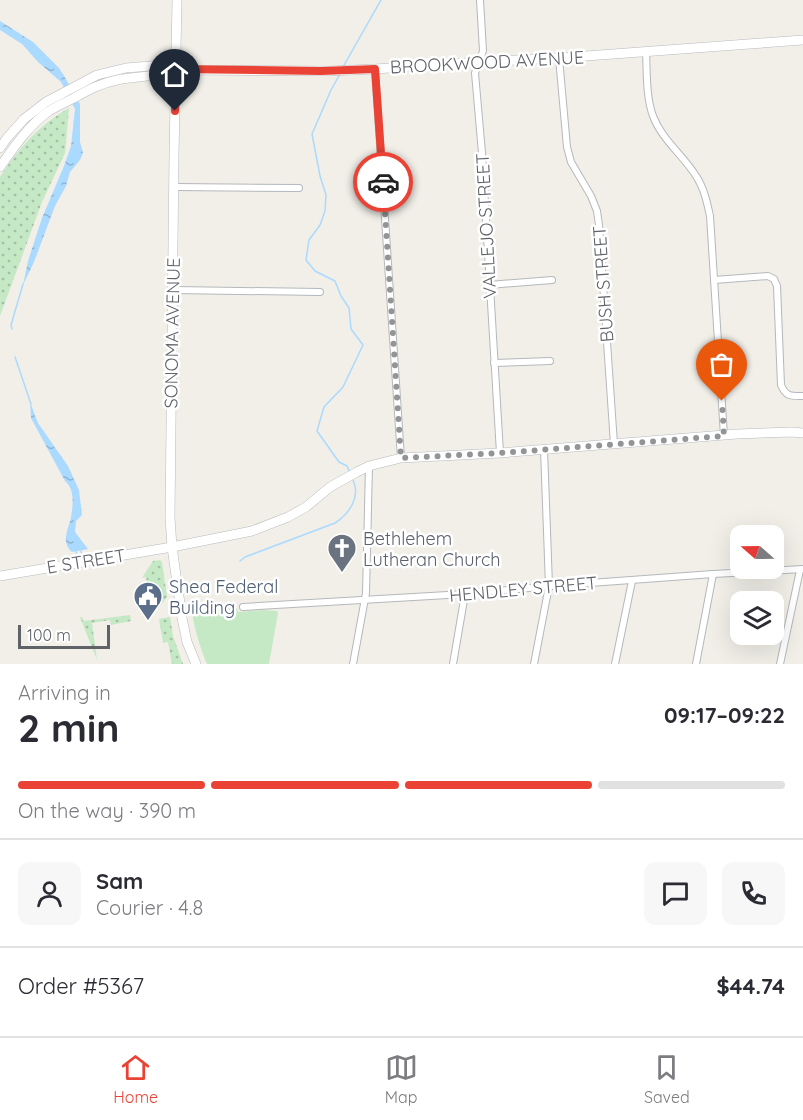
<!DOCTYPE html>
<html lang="en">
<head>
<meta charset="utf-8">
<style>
  body { margin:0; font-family:Quicksand,sans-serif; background:#f7f7f7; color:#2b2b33; height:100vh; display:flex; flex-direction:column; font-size:22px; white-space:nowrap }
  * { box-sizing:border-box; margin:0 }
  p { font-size:20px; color:#7c7c81 }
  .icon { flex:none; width:33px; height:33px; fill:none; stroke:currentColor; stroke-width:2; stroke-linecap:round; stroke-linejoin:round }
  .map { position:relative; height:664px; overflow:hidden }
  .details { display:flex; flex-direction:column; background:#fff; flex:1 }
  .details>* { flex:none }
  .needle { width:39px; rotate:290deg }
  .fabs { position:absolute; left:730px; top:525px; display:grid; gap:12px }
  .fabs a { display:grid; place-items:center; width:54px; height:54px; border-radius:12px; background:#fff; box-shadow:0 6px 24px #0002; font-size:30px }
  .scale { position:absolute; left:18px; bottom:15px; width:92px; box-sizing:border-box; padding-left:6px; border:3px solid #5f6368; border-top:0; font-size:16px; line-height:21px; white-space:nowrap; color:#5f6368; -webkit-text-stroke:4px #fff; paint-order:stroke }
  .pin { position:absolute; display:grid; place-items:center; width:51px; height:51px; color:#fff; margin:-62px -26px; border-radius:50% 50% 50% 0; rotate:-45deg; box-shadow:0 0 6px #0007 }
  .pin .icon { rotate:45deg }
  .courier { position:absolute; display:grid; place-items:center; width:60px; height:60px; margin:-30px; border:4px solid #ea4335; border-radius:50%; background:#fff; color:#222; box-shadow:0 2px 8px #0007 }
  .summary em { font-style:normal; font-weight:700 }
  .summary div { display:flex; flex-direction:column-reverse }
  .summary { display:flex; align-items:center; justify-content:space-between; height:102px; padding:0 18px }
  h1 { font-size:39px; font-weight:700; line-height:45px }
  .bar { display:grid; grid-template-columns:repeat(4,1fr); gap:9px 6px; align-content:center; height:72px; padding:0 18px }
  .bar i { height:8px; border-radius:4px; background:#e1e1e2 }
  .bar .current { background:#ea4335 }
  .bar p { grid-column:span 4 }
  .line { display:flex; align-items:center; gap:15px; padding:0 18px; border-top:2px solid #e1e1e2 }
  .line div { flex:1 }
  .round { display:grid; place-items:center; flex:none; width:63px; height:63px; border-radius:12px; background:#f7f7f7 }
  .menu { display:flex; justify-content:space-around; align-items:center; height:84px; border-top:2px solid #e1e1e2; background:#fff; font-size:16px; color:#7c7c81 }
  .menu a { display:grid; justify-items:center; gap:3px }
  .menu .current { color:#ea4335 }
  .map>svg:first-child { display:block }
  .grass { fill:url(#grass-dots) }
  .park { fill:#c5e8c5 }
  .water { fill:url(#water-ripples) }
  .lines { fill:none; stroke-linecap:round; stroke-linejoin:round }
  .stream { stroke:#aadaff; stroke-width:1.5 }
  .street-casing { stroke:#b5b8bc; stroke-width:8 }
  .secondary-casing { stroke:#b6babf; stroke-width:10 }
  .street { stroke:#fff; stroke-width:6 }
  .secondary { stroke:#fff; stroke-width:9 }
  .done { stroke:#929495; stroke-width:6; stroke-dasharray:0 10.8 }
  .route { stroke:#ea4335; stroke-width:8 }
  .labels { text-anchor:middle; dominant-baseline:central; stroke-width:5; stroke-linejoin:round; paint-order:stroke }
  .street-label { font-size:18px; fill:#5f6368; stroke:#fff }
  .worship-label { font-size:18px; fill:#5b616d; stroke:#fff; text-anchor:start }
  .service-label { font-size:18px; fill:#4e5e75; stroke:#fff; text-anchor:start }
</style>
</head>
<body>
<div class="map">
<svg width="803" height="664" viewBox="0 0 803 664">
  <defs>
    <pattern id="grass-dots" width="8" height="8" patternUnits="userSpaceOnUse" patternTransform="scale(1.5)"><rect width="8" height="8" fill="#c5e8c5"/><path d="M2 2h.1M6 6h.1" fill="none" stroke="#a3c0a4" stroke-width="1.8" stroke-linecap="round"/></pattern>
    <pattern id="water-ripples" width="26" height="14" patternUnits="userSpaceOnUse" patternTransform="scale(1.5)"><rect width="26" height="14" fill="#aadaff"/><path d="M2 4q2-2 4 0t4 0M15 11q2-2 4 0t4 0" fill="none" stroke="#8eb4d2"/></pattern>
  </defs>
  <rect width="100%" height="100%" fill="#f1efe8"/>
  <g class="grass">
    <path d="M69,108L65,153L42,202L0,316V177C18,149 40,124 69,108Z"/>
    <polygon points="160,560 162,562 167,597 157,609 152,609 146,577 142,578 153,561"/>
    <polygon points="130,615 131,621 111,625 110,620 92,623 97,660 80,617 82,617 84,621"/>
    <polygon points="170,617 173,636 183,664 172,664 168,642 163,643 159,619"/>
  </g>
  <path class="park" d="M237,608L238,612L263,610L277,611L278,613L269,664H207C200,647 195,631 192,613L197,611Z"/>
  <g class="water">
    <polygon points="0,21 33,42 59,68 63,74 80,104 80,142 83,153 80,160 70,172 66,186 55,206 34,262 23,285 28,261 42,218 64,166 71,146 75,109 61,82 38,62 22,44 0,30"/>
    <path d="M30,402L38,423L68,466L79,490L82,515L76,521L75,532L88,549L72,552C60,541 69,529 71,517C73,506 75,489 65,481L31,418Z"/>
  </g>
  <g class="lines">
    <g class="stream">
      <polyline points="343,67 381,0"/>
      <polyline points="340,74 331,90 312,134 320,176 326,195 325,211 320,225 309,240 306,260 315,271 335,281 341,296 349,308 351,329 363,345 343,387 324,407 317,431 339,462 347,466 350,473"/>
      <polyline points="12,329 11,325 23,284"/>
      <polyline points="15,357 31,404"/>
      <polyline points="76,550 77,557"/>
      <polyline points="81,551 82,556"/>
      <path d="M240,561L245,557L335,523C349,514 361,497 353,480"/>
    </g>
    <g class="street-casing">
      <g id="street">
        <polyline points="480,0 483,51 475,73 482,153 500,453"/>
        <path d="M646,52C647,73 646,97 653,116C662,140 683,155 696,176C704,188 707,202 710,216L724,436"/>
        <polyline points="559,58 567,147 571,162 591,196 597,211 599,225 614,444"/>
        <polyline points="375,69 401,458"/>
        <polyline points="174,187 299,188"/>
        <path d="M714,280L768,276L774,279L777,286L781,385C786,397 791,396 803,396"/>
        <polyline points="489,285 552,280"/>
        <polyline points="173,290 320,292"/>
        <polyline points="494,363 550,361"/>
        <polyline points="243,607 465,594 549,586 713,574 803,569"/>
        <polyline points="353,664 366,593 369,466"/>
        <polyline points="453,664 465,594"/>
        <polyline points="534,664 549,586 544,449"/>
        <polyline points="615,664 632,581"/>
        <polyline points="696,664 713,574"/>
        <polyline points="780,664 800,570"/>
      </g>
    </g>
    <g class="secondary-casing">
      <g id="secondary">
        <polyline points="177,0 174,155 170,517 172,547 182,618 187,642 196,664"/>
        <polyline points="0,148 7,138 24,119 46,102 97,75 126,68 163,65 171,69 188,70 329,71 375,69 480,62 559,58 803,40"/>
        <path d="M0,167C14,147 29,125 49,111C57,106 66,102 74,98C88,90 101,83 117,80C134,76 155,78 171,69"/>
        <polyline points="0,576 172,547 252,531 288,517 306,507 330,487 357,472 369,466 401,458 500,453 737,434 792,432 803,433"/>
      </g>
    </g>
    <use href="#street" class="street"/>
    <use href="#secondary" class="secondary"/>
  </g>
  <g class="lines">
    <polyline class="done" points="383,182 401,458 500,453 724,436 722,401"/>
    <polyline class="route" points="175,111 176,69 321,71 375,69 383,182"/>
  </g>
  <defs>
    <g id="church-pin" transform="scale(1.5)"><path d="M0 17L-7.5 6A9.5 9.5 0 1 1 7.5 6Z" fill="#6b7280" stroke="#fff"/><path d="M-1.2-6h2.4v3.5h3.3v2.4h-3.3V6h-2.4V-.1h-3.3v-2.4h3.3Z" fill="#fff"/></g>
    <g id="civic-pin" transform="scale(1.5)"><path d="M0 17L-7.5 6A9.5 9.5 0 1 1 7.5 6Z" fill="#5c6f8a" stroke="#fff"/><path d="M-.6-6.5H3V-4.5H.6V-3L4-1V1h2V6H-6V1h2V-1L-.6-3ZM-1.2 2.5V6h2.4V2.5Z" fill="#fff"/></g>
  </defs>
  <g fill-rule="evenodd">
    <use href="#church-pin" x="342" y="548"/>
    <use href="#civic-pin" x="148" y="596"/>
  </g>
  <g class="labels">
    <g class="street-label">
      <text transform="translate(487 62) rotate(-3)">BROOKWOOD AVENUE</text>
      <text transform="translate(486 226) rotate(-93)">VALLEJO STREET</text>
      <text transform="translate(603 284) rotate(-94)">BUSH STREET</text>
      <text transform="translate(172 333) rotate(-89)">SONOMA AVENUE</text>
      <text transform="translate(86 561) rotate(-9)">E STREET</text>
      <text transform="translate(523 589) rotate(-5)">HENDLEY STREET</text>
    </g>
    <g class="worship-label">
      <text x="363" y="538">Bethlehem<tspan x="363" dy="21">Lutheran Church</tspan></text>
    </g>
    <g class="service-label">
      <text x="169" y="586">Shea Federal<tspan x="169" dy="21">Building</tspan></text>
    </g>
  </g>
</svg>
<div class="fabs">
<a><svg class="needle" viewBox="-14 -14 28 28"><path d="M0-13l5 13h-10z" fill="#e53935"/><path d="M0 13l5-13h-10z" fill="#7c7c81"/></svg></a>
<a><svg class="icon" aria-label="layers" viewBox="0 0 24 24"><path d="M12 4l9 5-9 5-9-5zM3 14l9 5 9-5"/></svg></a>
</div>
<div class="scale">100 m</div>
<div class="pin" style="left:722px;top:401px;background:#ea580c"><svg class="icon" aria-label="bag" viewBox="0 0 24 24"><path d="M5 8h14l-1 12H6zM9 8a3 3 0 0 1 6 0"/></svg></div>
<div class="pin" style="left:175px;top:111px;background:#1f2937"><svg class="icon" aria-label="home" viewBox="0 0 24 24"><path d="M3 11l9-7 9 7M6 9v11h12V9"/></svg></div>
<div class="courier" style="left:383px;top:182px"><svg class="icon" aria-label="car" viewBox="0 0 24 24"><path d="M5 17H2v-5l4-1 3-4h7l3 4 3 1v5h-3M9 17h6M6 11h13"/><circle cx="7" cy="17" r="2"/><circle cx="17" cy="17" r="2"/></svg></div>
</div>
<section class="details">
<div class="summary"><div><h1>2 min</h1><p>Arriving in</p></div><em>09:17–09:22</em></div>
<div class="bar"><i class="current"></i><i class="current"></i><i class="current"></i><i></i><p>On the way · 390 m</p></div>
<div class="line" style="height:108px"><a class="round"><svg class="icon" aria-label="person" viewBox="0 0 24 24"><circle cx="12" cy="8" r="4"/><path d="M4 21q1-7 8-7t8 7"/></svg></a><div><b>Sam</b><p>Courier · 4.8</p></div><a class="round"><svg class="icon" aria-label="chat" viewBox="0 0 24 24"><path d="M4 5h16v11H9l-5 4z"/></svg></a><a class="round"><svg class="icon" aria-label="phone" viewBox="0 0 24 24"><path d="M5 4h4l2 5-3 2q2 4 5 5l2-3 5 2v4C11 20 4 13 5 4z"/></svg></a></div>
<div class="line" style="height:78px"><div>Order #5367</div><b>$44.74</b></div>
</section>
<nav class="menu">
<a class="current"><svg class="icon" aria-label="home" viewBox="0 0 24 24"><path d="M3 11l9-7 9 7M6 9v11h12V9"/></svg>Home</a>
<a><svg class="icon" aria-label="map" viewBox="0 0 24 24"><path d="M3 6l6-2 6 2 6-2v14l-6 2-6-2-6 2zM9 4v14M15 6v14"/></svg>Map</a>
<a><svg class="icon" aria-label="saved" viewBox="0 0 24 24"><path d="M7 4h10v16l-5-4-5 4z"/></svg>Saved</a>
</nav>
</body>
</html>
